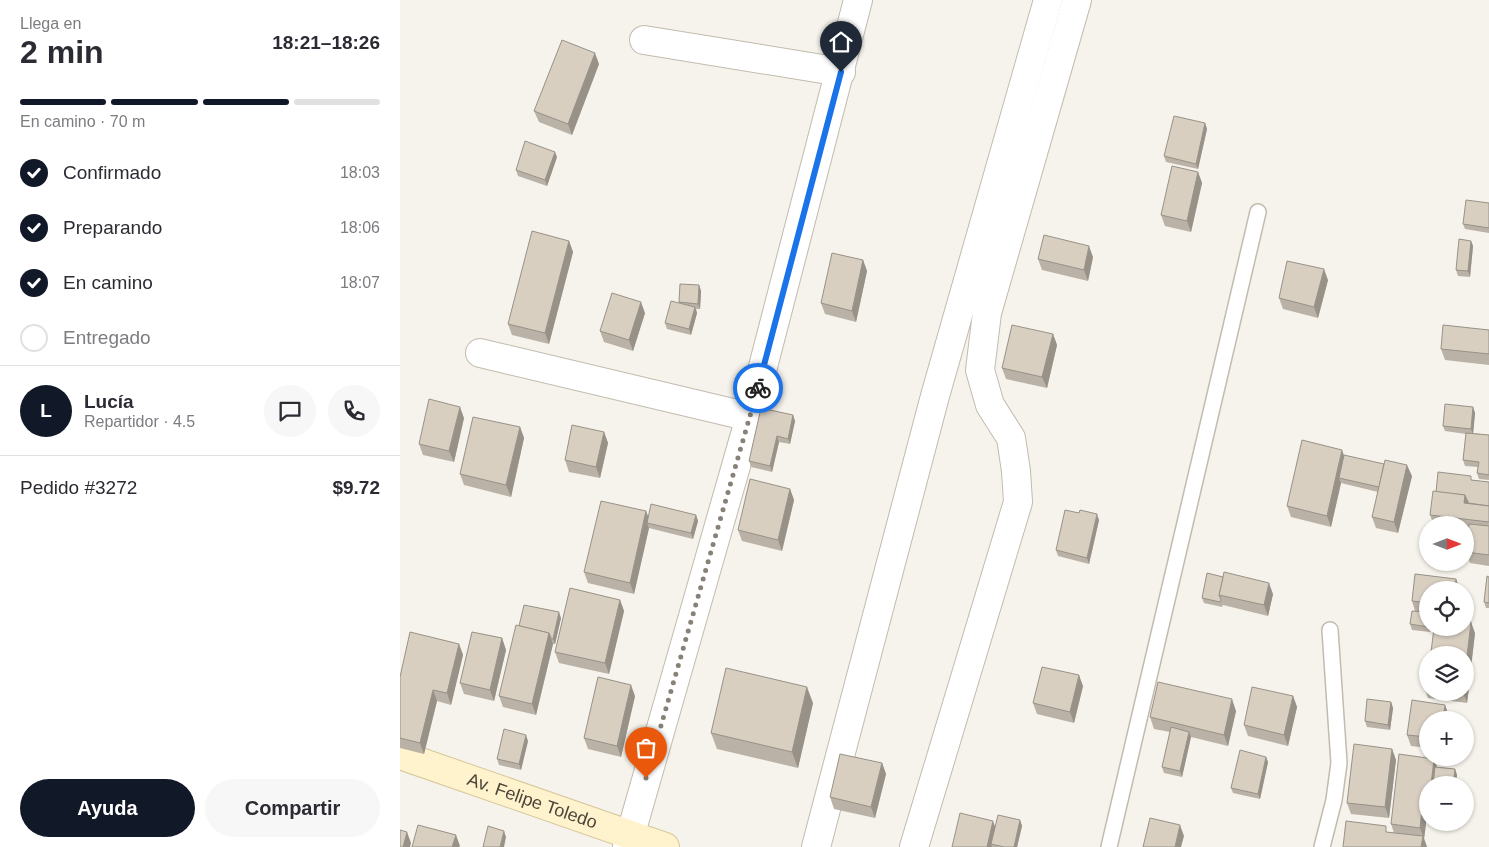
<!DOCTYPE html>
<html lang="es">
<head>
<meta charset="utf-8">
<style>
  body { margin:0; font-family:Arial,sans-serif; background:#f7f7f7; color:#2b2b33; height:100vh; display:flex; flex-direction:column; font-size:19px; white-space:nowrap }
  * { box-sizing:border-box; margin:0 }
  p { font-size:16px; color:#7c7c81 }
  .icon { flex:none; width:28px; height:28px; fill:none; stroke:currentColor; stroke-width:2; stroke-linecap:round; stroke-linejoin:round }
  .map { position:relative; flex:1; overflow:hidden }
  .sheet { display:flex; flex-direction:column; background:#fff; width:400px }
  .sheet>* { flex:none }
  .needle { width:32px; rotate:90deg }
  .controls { position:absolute; left:1019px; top:516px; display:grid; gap:10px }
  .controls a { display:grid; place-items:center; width:55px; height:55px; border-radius:50%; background:#fff; box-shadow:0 1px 4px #0004; font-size:25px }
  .pin { position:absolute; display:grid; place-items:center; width:42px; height:42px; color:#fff; margin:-51px -21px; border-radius:50% 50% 50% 0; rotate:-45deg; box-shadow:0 0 5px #0007 }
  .pin .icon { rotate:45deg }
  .courier { position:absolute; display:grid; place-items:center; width:50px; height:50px; margin:-25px; border:4px solid #1a73e8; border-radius:50%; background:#fff; color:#222; box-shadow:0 1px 6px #0007 }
  .summary em { font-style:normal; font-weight:700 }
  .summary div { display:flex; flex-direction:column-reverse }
  .summary { display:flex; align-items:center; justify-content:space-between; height:85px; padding:0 20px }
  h1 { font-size:32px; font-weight:700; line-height:38px }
  .bar { display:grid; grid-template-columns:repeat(4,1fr); gap:8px 5px; align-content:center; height:60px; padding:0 20px }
  .bar i { height:6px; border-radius:4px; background:#e1e1e2 }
  .bar .current { background:#111827 }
  .bar p { grid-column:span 4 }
  .line { display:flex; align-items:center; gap:12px; padding:0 20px; border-top:1px solid #e1e1e2 }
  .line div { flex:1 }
  .round { display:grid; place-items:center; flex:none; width:52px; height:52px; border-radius:26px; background:#f7f7f7 }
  ol { padding:0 20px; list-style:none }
  li { display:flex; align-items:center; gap:15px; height:55px }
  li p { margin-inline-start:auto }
  li .icon { padding:5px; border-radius:50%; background:#111827; color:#fff; stroke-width:4 }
  li:last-child { color:#7c7c81 }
  li i { width:28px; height:28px; border:2px solid #e1e1e2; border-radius:50% }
  .button { display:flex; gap:10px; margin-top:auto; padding:10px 20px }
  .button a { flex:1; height:58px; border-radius:30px; background:#111827; color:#fff; font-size:20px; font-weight:700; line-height:58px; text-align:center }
  .button a+a { background:#f7f7f7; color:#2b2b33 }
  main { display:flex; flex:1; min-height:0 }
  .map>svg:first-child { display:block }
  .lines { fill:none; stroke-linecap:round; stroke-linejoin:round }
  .lane-casing { stroke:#c2bbae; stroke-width:18 }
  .street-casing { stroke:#c2bbae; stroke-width:30 }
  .secondary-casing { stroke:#d6c79b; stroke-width:30 }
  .lane { stroke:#fff; stroke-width:15 }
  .street { stroke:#fff; stroke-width:28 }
  .secondary { stroke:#fff3cd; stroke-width:28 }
  .wall { fill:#bab2a6 }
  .shaded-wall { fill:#979187 }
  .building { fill:#d8cfc1; stroke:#979187 }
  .done { stroke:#878178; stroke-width:5; stroke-dasharray:0 9 }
  .route { stroke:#1a73e8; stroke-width:6 }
  .labels { text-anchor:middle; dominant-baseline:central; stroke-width:4; stroke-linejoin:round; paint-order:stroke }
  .street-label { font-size:18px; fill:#4b4439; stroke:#fff }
</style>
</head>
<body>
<main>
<section class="sheet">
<div class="summary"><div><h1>2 min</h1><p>Llega en</p></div><em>18:21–18:26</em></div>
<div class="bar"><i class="current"></i><i class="current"></i><i class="current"></i><i></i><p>En camino · 70 m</p></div>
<ol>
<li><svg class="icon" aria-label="check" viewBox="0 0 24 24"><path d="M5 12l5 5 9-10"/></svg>Confirmado<p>18:03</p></li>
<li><svg class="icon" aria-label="check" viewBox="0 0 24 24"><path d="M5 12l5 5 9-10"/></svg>Preparando<p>18:06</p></li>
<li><svg class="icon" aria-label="check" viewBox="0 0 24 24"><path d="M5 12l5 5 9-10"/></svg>En camino<p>18:07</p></li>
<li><i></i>Entregado</li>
</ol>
<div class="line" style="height:90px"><b class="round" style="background:#111827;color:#fff">L</b><div><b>Lucía</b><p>Repartidor · 4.5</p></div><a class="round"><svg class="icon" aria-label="chat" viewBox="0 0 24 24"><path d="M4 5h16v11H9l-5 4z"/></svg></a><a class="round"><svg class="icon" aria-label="phone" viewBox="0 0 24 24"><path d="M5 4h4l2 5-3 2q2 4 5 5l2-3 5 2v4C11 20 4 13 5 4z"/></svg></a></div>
<div class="line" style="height:65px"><div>Pedido #3272</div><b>$9.72</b></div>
<div class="button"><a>Ayuda</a><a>Compartir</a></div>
</section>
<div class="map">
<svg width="1089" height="847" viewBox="0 0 1089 847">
  <rect width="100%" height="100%" fill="#f6f3ec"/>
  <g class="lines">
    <g class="lane-casing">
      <g id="lane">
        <polyline points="709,847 858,212"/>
        <polyline points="922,847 934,800 939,763 930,630"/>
      </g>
    </g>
    <g class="street-casing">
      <g id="street">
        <polyline points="244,40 441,72"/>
        <polyline points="80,353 350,417"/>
        <polyline points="227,847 350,417 458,0"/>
        <polyline points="416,847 535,396 648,0"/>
        <polyline points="514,847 618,502 616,471 611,438 590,405 580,370 587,313 677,0"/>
      </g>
    </g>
    <g class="secondary-casing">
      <g id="secondary">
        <path id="s1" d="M0,755L265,847"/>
      </g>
    </g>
    <use href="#lane" class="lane"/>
    <use href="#street" class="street"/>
    <use href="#secondary" class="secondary"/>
  </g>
  <g class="wall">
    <polygon points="199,64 172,135 139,122 134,111"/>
    <polygon points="805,123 807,129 798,169 766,162 764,156"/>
    <polygon points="157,157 147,186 118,176 116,170"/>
    <polygon points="798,172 802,183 791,232 765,226 761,215"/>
    <polygon points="1089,203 1089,233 1065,229 1063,224"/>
    <polygon points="169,241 173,252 149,344 112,335 108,324"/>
    <polygon points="1071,241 1073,246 1070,277 1058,276 1056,270"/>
    <polygon points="693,257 688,281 642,270 638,259"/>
    <polygon points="463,260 467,271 456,322 425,314 421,303"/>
    <polygon points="928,280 918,318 883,309 879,298"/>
    <polygon points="299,285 301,291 300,309 296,309 297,313 291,335 267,329 265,323 279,302"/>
    <polygon points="245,313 233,351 204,342 200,331"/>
    <polygon points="1089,330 1089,365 1045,360 1041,349"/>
    <polygon points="653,334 657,345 647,388 606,379 602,368"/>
    <polygon points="1073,407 1075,413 1073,433 1089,435 1089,480 1079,479 1077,473 1078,467 1065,466 1063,460 1066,434 1045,431 1043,426"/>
    <polygon points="393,415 395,421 390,444 379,442 372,472 351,467 349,461"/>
    <polygon points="64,418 54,462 23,455 19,444"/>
    <polygon points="120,427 124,438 111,497 64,485 60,474"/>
    <polygon points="204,432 208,443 200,478 169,472 165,460"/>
    <polygon points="944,455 1012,476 998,533 976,528 972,517 978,492 941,483 931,527 891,517 887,506"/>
    <polygon points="1072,480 1089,482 1089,566 1070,563 1066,552 1068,530 1065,530 1065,525 1034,525 1030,515"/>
    <polygon points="390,489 394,500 382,551 342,541 338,530"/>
    <polygon points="246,511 248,516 296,515 298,521 293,539 249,528 234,594 188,583 184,572"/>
    <polygon points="699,520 689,564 658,556 656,550"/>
    <polygon points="807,573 873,594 868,616 823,605 822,607 804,603 802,598"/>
    <polygon points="1015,574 1056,579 1060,590 1028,590 1028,628 1031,628 1030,632 1012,630 1010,624 1012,611 1015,611 1012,601"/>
    <polygon points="1089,577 1089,608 1086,608 1084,602"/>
    <polygon points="220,600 224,611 209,674 159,663 155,652"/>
    <polygon points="161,618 155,644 153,644 136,715 103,707 99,696 119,626"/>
    <polygon points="1075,633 1071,667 1069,667 1071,671 1067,703 1028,698 1024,687 1028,659 1028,692 1065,692 1065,655 1032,655 1031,652"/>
    <polygon points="102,638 106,650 94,701 64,694 60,683"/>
    <polygon points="59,644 63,655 51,705 37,701 24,754 0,748 0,677"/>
    <polygon points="683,686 674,723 637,714 633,703"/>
    <polygon points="235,696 221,757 188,749 184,738"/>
    <polygon points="893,696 897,707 888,746 848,736 844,725"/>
    <polygon points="991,702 993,708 990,730 967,727 965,721"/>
    <polygon points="413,703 398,768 317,749 311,733"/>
    <polygon points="1045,705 1049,716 1028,720 1028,748 1011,746 1007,735"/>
    <polygon points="836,711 828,746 791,737 782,777 764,773 762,767 770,732 754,729 750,717"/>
    <polygon points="128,741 121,770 99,765 97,759"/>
    <polygon points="992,749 996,760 989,818 951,814 947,803"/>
    <polygon points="866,757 868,762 860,799 833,793 831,788"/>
    <polygon points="1034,759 1037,767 1055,769 1057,775 1028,785 1028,808 1024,839 1024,838 1027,847 943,847 988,832 994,833 991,824"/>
    <polygon points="482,763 486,774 475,818 434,809 430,797"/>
    <polygon points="620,820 622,826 617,847 552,847 595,826"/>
  </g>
  <g class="shaded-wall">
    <polygon points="195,53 199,64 172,135 168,124"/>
    <polygon points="805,123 807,129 798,169 796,164"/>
    <polygon points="155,152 157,157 147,186 145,180"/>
    <polygon points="798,172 802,183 791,232 787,221"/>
    <polygon points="169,241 173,252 149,344 145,333"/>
    <polygon points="1071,241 1073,246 1070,277 1068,271"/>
    <polygon points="689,246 693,257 688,281 684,270"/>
    <polygon points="463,260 467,271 456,322 452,311"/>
    <polygon points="924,269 928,280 918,318 914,307"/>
    <polygon points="299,285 301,291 300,309 298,304"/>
    <polygon points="241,302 245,313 233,351 229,340"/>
    <polygon points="295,307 297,313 291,335 289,329"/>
    <polygon points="653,334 657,345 647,388 642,377"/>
    <polygon points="60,407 64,418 54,462 49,451"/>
    <polygon points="1073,407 1075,413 1073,435 1071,429"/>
    <polygon points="393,415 395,421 390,444 388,439"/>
    <polygon points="120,427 124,438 111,497 106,485"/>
    <polygon points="204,432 208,443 200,478 196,467"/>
    <polygon points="377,436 379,442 372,472 370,466"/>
    <polygon points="942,450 946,461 939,478 941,483 931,527 927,516"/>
    <polygon points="1007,465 1012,476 998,533 994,522"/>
    <polygon points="390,489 394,500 382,551 378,540"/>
    <polygon points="1065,495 1069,506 1064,503"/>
    <polygon points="246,511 250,522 247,523 249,528 234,594 230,583"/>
    <polygon points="697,514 699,520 689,564 687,558"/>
    <polygon points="296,515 298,521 293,539 291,533"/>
    <polygon points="1056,579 1060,590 1055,590"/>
    <polygon points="869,583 873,594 868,616 864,605"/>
    <polygon points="220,600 224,611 209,674 205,663"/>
    <polygon points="159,612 161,618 155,644 153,639"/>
    <polygon points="1071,622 1075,633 1071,667 1067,656"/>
    <polygon points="149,633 153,644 136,715 132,704"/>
    <polygon points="102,638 106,650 94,701 90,690"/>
    <polygon points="59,644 63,655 51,705 47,693"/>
    <polygon points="1067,660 1071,671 1067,703 1063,692 1065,692 1065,676"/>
    <polygon points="679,675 683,686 674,723 670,712"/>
    <polygon points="231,685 235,696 221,757 217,746"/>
    <polygon points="407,687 413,703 398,768 392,752"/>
    <polygon points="33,690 37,701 24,754 20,743"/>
    <polygon points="893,696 897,707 888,746 884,735"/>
    <polygon points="832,699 836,711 828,746 824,735"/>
    <polygon points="991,702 993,708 990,730 988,725"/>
    <polygon points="1045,705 1049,716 1048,720 1043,720"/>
    <polygon points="789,732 791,737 782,777 780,771"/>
    <polygon points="126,735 128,741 121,770 119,764"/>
    <polygon points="992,749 996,760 989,818 985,807"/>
    <polygon points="866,757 868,762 860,799 858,794"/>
    <polygon points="1034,759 1038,770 1036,785 1031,785"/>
    <polygon points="482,763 486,774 475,818 471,807"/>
    <polygon points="1055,769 1057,775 1056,785 1053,785"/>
    <polygon points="1024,790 1028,799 1028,808 1024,839 1020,828"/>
    <polygon points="620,820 622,826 617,847 614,847"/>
    <polygon points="593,821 597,832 591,844 592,847 587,847"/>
    <polygon points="780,825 784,836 781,847 775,847"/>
    <polygon points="104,831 106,837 104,847 100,847"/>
    <polygon points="7,832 11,843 10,847 3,847"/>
    <polygon points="56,835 60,846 59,847 52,847"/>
    <polygon points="1023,836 1027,847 1021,847"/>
  </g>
  <g class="building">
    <polygon points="162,40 195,53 168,124 134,111"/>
    <polygon points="774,116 805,123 796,164 764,156"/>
    <polygon points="125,141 155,152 145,180 116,170"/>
    <polygon points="772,166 798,172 787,221 761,215"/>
    <polygon points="1066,200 1089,203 1089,228 1063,224"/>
    <polygon points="132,231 169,241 145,333 108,324"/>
    <polygon points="644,235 689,246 684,270 638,259"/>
    <polygon points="1059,239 1071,241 1068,271 1056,270"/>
    <polygon points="432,253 463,260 452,311 421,303"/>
    <polygon points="887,261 924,269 914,307 879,298"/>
    <polygon points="280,284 299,285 298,304 279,302"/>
    <polygon points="212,293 241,302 229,340 200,331"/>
    <polygon points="271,301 295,307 289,329 265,323"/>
    <polygon points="612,325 653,334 642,377 602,368"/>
    <polygon points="1043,325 1089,330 1089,354 1041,349"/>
    <polygon points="29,399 60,407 49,451 19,444"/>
    <polygon points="1045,404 1073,407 1071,429 1043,426"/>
    <polygon points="361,408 393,415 388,439 377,436 370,466 349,461"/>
    <polygon points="73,417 120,427 106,485 60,474"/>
    <polygon points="172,425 204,432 196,467 165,460"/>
    <polygon points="1066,433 1089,435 1089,475 1077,473 1079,462 1063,460"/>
    <polygon points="902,440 942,450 927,516 887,506"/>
    <polygon points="944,455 984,464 979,487 939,478"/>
    <polygon points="985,460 1007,465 994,522 972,517"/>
    <polygon points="1038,472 1071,476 1071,480 1089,482 1089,506 1068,503 1068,501 1067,500 1065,495 1036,492"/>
    <polygon points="350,479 390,489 378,540 338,530"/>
    <polygon points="1033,491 1065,495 1064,503 1089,506 1089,522 1030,515"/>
    <polygon points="201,501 246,511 230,583 184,572"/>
    <polygon points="251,504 296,515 291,533 247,523"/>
    <polygon points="665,510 679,513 680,510 697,514 687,558 656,550"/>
    <polygon points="1069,524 1089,526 1089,555 1066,552"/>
    <polygon points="824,572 869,583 864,605 819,595"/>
    <polygon points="807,573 823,577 819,595 821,600 820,602 802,598"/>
    <polygon points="1015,574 1056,579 1055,590 1028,590 1028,603 1012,601"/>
    <polygon points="1087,576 1089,577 1089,603 1084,602"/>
    <polygon points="170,588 220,600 205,663 155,652"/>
    <polygon points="124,605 159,612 153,639 151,638 149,633 119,626"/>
    <polygon points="1012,611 1028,612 1028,627 1010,624"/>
    <polygon points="1065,621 1071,622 1067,656 1065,656 1065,655 1058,655 1031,652 1034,628 1065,628"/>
    <polygon points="116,625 149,633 132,704 99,696"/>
    <polygon points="10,632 59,644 47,693 33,690 20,743 0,738 0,677"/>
    <polygon points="72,632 102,638 90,690 60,683"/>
    <polygon points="1028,659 1028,688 1024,687"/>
    <polygon points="1065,660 1067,660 1065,676"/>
    <polygon points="642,667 679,675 670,712 633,703"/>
    <polygon points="326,668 407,687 392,752 311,733"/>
    <polygon points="198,677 231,685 217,746 184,738"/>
    <polygon points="758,682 832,699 824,735 750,717"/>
    <polygon points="852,687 893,696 884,735 844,725"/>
    <polygon points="967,699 991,702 988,725 965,721"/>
    <polygon points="1012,700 1045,705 1043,720 1028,720 1028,737 1007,735"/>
    <polygon points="771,727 789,732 780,771 762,767"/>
    <polygon points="104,729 126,735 119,764 97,759"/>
    <polygon points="954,744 992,749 985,807 947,803"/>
    <polygon points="840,750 866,757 858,794 831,788"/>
    <polygon points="440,754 482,763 471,807 430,797"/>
    <polygon points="999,754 1034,759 1031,785 1028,785 1028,790 1024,790 1020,828 991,824"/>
    <polygon points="1035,767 1055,769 1053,785 1033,785"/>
    <polygon points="560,813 593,821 587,847 552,847"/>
    <polygon points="598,815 620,820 614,847 604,847 591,844"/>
    <polygon points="750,818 780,825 775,847 743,847"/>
    <polygon points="946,821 986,826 986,832 1023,836 1021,847 943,847"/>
    <polygon points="18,825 56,835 52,847 12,847"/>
    <polygon points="88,826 104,831 100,847 83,847"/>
    <polygon points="0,830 7,832 3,847 0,847"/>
  </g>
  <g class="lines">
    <polyline class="done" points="246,778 358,388"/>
    <polyline class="route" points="358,388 441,72"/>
  </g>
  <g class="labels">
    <g class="street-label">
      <text stroke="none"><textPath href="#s1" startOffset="140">Av. Felipe Toledo</textPath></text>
    </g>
  </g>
</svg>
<div class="controls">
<a><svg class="needle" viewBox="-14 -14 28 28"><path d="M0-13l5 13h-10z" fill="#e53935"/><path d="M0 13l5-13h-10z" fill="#7c7c81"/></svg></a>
<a><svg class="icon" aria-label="locate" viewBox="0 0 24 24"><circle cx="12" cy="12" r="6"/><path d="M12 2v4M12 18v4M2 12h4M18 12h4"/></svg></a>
<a><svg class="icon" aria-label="layers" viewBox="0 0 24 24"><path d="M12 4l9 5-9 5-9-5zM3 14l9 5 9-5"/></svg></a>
<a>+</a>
<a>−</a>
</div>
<div class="pin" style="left:246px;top:778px;background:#ea580c"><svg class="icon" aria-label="bag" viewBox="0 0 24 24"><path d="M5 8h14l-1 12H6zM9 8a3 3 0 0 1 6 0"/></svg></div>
<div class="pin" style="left:441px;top:72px;background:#1f2937"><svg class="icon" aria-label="home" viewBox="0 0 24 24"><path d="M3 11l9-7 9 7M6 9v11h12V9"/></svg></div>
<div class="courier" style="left:358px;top:388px"><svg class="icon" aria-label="bike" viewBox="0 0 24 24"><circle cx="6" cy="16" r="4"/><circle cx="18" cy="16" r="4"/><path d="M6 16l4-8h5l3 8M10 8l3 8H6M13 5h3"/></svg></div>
</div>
</main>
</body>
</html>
